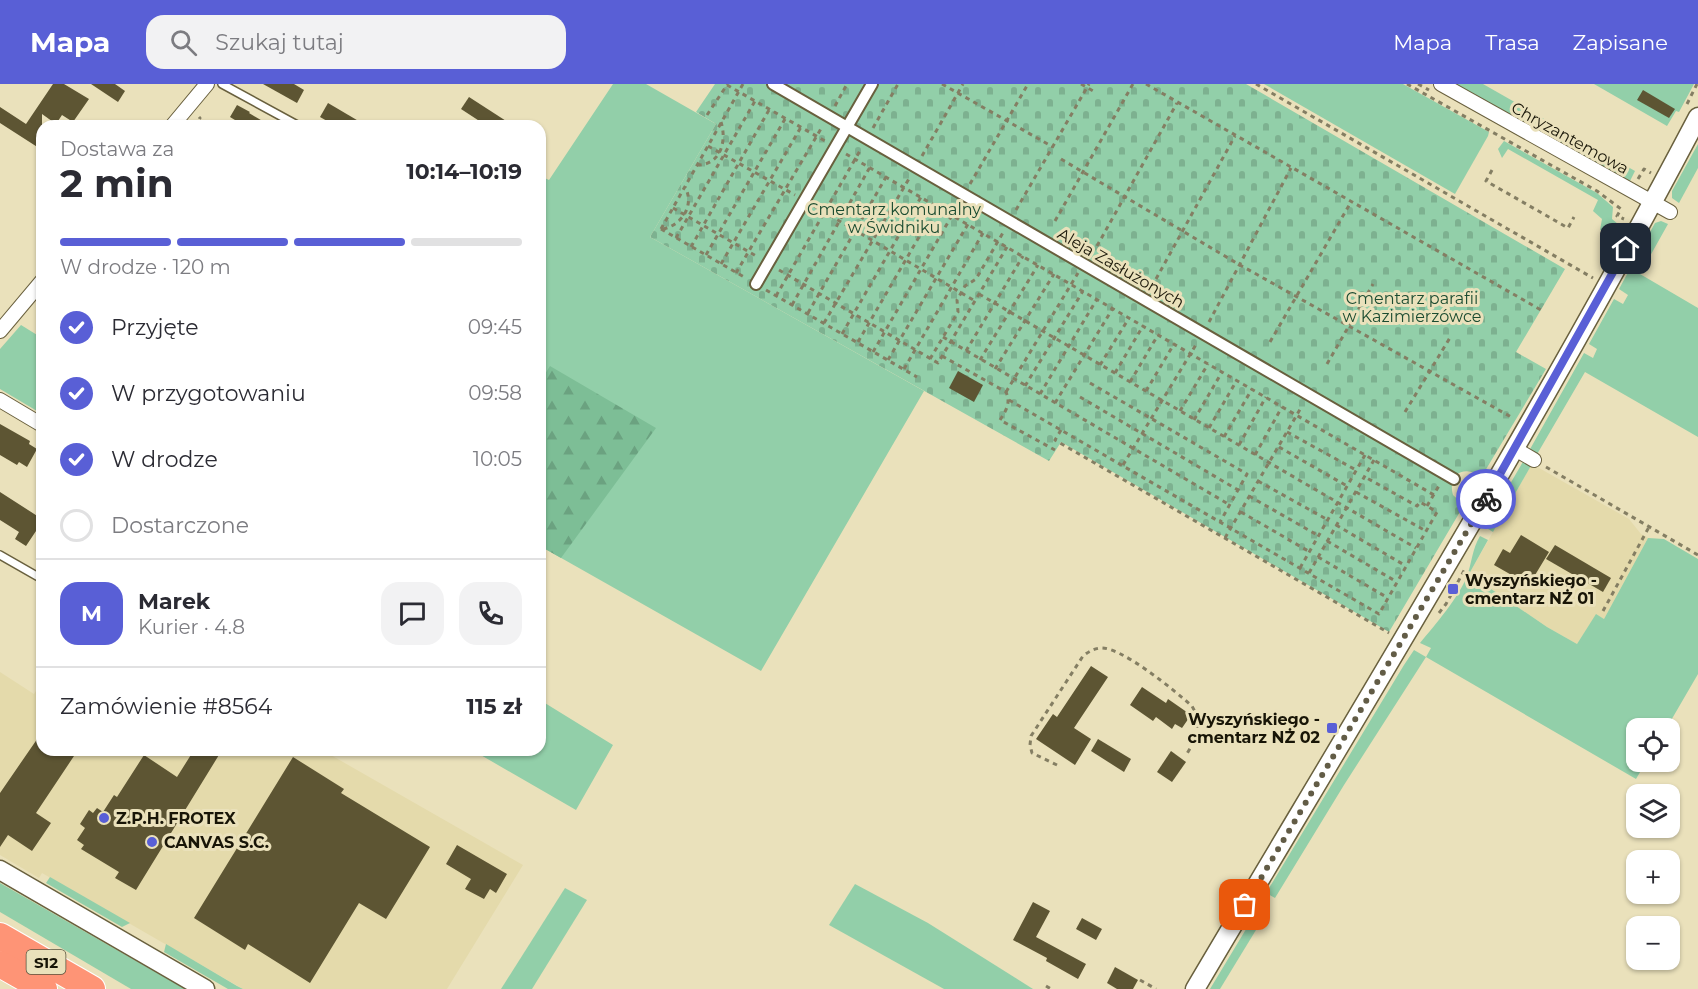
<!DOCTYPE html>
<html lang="pl">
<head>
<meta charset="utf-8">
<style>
  body { margin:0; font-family:Montserrat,sans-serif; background:#f2f2f3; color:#2b2b33; height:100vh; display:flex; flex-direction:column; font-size:22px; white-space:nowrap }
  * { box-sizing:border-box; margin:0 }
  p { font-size:20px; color:#7c7c81 }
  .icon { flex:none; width:33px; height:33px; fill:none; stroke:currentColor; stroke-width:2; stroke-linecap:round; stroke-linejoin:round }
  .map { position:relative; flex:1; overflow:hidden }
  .details { position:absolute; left:36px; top:36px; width:510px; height:636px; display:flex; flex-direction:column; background:#fff; border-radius:18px; box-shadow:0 2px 4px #0004 }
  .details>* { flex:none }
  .tools { position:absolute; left:1626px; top:634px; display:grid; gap:12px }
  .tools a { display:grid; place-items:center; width:54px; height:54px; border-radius:12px; background:#fff; box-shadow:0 2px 4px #0004; font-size:30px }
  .pin { position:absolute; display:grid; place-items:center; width:51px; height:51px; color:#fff; margin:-26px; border-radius:12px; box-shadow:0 3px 9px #0006 }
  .courier { position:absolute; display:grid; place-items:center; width:60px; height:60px; margin:-30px; border:4px solid #595fd6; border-radius:50%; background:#fff; color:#222; box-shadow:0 2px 8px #0007 }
  .head em { font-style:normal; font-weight:700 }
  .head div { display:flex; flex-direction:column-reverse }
  .head { display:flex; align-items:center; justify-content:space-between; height:102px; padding:0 24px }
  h1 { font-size:39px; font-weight:700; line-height:45px }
  .bar { display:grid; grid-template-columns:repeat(4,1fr); gap:9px 6px; align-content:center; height:72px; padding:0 24px }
  .bar i { height:8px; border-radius:4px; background:#e1e1e2 }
  .bar .selected { background:#595fd6 }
  .bar p { grid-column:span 4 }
  .line { display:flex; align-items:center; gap:15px; padding:0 24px; border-top:2px solid #e1e1e2 }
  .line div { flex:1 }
  .round { display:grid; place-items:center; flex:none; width:63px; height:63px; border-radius:18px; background:#f2f2f3 }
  ol { padding:0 24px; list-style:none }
  li { display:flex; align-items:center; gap:18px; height:66px }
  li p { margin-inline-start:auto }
  li .icon { padding:6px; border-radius:50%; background:#595fd6; color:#fff; stroke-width:4 }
  li:last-child { color:#7c7c81 }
  li i { width:33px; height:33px; border:3px solid #e1e1e2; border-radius:50% }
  header { display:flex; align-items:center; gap:36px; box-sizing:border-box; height:84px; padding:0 30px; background:#595fd6; color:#fff }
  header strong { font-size:28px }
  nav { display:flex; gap:33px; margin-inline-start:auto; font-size:21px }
  .search { width:420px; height:54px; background:#f2f2f3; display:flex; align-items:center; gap:15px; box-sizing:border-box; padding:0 21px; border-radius:18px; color:#7c7c81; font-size:22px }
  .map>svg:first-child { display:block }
  .built { fill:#e4daab }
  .green { fill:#92cfa9 }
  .forest { fill:url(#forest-firs) }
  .cemetery { fill:url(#cemetery-stones) }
  .building { fill:#5d5533 }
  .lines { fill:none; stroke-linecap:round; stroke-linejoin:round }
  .service-casing { stroke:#69603e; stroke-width:10 }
  .pedestrian-casing { stroke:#69603e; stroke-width:14 }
  .minor-casing { stroke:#69603e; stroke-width:16 }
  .tertiary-casing { stroke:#69603e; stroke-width:21 }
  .motorway-casing { stroke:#fff; stroke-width:28 }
  .path { stroke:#847e63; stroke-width:3; stroke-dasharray:4.5 4.5; stroke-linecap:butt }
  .service { stroke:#fff; stroke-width:7 }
  .pedestrian { stroke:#fff; stroke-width:10 }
  .minor { stroke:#fff; stroke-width:14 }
  .tertiary { stroke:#fff; stroke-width:18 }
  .motorway { stroke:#fe9476; stroke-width:26 }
  .done { stroke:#625c46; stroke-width:6; stroke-dasharray:0 10.8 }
  .route { stroke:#595fd6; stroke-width:8 }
  .poi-dot { fill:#595fd6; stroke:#eae1bb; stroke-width:2 }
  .labels { text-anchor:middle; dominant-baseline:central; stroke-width:6; stroke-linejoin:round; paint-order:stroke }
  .shield { fill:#eae1bb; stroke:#57523d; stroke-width:1.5 }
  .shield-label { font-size:15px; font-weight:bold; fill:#181507 }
  .street-label { font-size:16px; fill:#181507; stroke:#eae1bb }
  .park-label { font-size:16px; fill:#1b4c31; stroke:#eae1bb }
  .poi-label { font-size:16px; font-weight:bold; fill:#181507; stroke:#eae1bb; text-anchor:start }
</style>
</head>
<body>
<header>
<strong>Mapa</strong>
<div class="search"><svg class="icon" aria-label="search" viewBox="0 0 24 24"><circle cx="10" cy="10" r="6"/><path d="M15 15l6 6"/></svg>Szukaj tutaj</div>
<nav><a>Mapa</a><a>Trasa</a><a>Zapisane</a></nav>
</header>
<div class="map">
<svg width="1698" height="905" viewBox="0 0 1698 905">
  <defs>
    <pattern id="forest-firs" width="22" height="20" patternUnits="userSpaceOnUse" patternTransform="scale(1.5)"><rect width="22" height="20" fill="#7dbe96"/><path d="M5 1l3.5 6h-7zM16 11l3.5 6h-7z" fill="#6ba280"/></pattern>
    <pattern id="cemetery-stones" width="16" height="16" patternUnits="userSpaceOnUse" patternTransform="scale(1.5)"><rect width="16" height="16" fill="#92cfa9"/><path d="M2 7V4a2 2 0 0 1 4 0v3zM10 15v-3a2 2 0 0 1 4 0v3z" fill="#7db190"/></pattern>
  </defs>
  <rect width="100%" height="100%" fill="#eae1bb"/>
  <g class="built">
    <polygon points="1532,380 1629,435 1641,450 1648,454 1604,535 1596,531 1577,560 1547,543 1469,490"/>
    <polygon points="0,588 34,610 42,598 42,666 322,666 523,781 447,905 243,905 42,789 39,794 0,771"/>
  </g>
  <g class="green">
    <polygon points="613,0 646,0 716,40 650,153 924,307 761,587 540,462 540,92 549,96"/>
    <polygon points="1264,0 1403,0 1489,48 1488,52 1455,110"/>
    <polygon points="1456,0 1483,0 1635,87 1630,97"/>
    <polygon points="1594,0 1694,0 1679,28 1676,27 1667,42"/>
    <polygon points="1504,57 1597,109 1613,123 1612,135 1618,140 1611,152 1600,146 1602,135 1593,127 1598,116 1508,65 1502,74 1498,65"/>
    <polygon points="1698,60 1698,84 1679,119 1672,114 1672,107"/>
    <polygon points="1661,137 1668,140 1640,190 1698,224 1698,353 1585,288 1536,372 1529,367 1584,269 1593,274 1597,265 1589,260 1614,215 1623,220 1628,211 1619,205 1655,139"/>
    <polygon points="21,241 42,254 42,330 0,305 0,265"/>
    <polygon points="1524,376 1532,380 1493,448 1485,443"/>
    <path d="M1480,452L1488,456L1469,490L1547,543L1577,560L1596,530L1604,535L1648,454L1664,455L1698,475V590L1666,645H1636V678H1646L1636,695L1426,573L1344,701L1275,814L1266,809L1404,581L1414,566L1426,573L1431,564L1420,559C1435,541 1459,513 1467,492C1472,479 1472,465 1480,452Z"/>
    <polygon points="540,616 613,661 576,726 472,666 540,666"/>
    <polygon points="50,793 130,839 122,843 46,799"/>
    <polygon points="0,799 185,905 131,905 0,828"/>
    <polygon points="855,800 928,839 1033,905 944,905 829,841"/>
    <polygon points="565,804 587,816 532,905 501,905"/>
    <polygon points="1263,817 1270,823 1220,905 1210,905"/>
    <polygon points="166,860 237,902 243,905 228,905 164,868"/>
  </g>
  <polygon class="forest" points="550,282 656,344 561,474 540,462 540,298"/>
  <path class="cemetery" d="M715,0H1246L1565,185L1516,268L1546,285L1482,392C1465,382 1447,388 1453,411L1464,421L1389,548L1061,358L1049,377L650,153L716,40L696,28Z"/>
  <g class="building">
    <polygon points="53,0 64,0 89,15 73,38 62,31 56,40 42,30 42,66 0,39 0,23 26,40"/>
    <polygon points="91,0 115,0 125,7 118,18"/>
    <polygon points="263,0 294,0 304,6 297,19"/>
    <polygon points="1643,6 1675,25 1669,34 1637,16"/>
    <polygon points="469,13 514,42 487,42 461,25"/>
    <polygon points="328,19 367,42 336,42 320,33"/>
    <polygon points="237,21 250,28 249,29 271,42 245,42 230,33"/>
    <polygon points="958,287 983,301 974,318 949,304"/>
    <polygon points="0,340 30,357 29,360 37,365 27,383 19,378 17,381 0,371"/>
    <polygon points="0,408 42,435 42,438 26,462 15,455 19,448 0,436"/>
    <polygon points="1521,451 1549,468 1529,501 1494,481 1503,465 1510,469"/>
    <polygon points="1555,461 1611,494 1603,508 1546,475"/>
    <polygon points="1091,582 1108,593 1074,644 1091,655 1075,681 1036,655 1053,630 1057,633"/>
    <polygon points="1142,603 1166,619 1168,615 1191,631 1182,644 1175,640 1172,645 1156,633 1153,637 1130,621"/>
    <polygon points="42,648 42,666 78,666 36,729 51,739 32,767 8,751 0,763 0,709"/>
    <polygon points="1098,655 1131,675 1124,688 1091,667"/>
    <polygon points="194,666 222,666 136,806 115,794 119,788 81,765 84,761 77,756 85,744 80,740 89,726 93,729 97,724 103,728 114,711 117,713 144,671 177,693"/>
    <polygon points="1171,667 1186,678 1172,698 1157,688"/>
    <polygon points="293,673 344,705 341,709 430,763 386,835 359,819 310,899 248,860 245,866 194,834"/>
    <polygon points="457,761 507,790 496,809 490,805 484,815 465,805 471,795 446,780"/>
    <polygon points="1033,818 1050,827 1036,853 1086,880 1078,895 1046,877 1047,874 1013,856"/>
    <polygon points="1082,834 1102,845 1096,856 1076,845"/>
    <polygon points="1115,883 1138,896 1133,905 1117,905 1107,899"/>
  </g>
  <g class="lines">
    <g class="service-casing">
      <g id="service">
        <polyline points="222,0 299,42"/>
        <polyline points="0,471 42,495"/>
      </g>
    </g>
    <g class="pedestrian-casing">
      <g id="pedestrian">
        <polyline points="773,0 1454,395"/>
        <polyline points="756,200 872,0"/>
      </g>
    </g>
    <g class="minor-casing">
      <g id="minor">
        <polyline points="1441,0 1670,128"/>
        <polyline points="172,42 207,0"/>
        <polyline points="0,247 42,197"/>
        <polyline points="0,316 42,341"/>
        <polyline points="1515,365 1534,376"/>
      </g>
    </g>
    <g class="tertiary-casing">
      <g id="tertiary">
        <polyline points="0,786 205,905"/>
        <path d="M1195,905C1366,616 1542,330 1698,33"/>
      </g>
    </g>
    <g class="motorway-casing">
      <g id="motorway">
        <polyline points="0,852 92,905"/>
        <polyline points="0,880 44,905"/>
      </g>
    </g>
    <g class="path">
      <polyline points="942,0 1053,63"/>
      <polyline points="1081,0 1095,8"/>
      <polyline points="1146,0 1541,226"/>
      <polyline points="1256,0 1593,194"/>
      <polyline points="1407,0 1597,107 1621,125 1617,132 1624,135"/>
      <polyline points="1418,0 1429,6"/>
      <polyline points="1687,20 1697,0"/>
      <polyline points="835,22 847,0"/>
      <polyline points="707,31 727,1 825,57"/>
      <polyline points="194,42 200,34 199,33"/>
      <polyline points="873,44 898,0"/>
      <polyline points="708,62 795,111"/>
      <polyline points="846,70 1434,411"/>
      <polyline points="922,72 963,0"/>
      <polyline points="1061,75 1240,181 1513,334"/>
      <path d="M697,81C721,81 727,57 721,38"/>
      <polyline points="1492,86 1486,97 1568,144 1574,133"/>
      <polyline points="1638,95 1644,85 1651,89"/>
      <polyline points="970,100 1028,0"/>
      <polyline points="814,122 975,217"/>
      <polyline points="673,124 758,173"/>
      <polyline points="1016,126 1089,0"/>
      <polyline points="1055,137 1133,0"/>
      <polyline points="661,145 744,193"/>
      <polyline points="661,145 743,0"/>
      <path d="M663,145C682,141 695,121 685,103"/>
      <polyline points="676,154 755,17"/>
      <polyline points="1097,162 1177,19"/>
      <polyline points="691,163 769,26"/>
      <polyline points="706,171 785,35"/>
      <polyline points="721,180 801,43"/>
      <polyline points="779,186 938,279 1007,163"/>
      <polyline points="736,189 822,43"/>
      <polyline points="1156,195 1235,52"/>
      <polyline points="766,206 917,293"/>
      <polyline points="979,210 1416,464"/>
      <polyline points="776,212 861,65"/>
      <polyline points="792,221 870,83"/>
      <polyline points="808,229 886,93"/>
      <polyline points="1209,238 1291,84"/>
      <polyline points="824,239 910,93"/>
      <polyline points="842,250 921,113"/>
      <polyline points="943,253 1230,421"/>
      <polyline points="858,258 937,122"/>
      <polyline points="1270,258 1351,118"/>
      <polyline points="966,267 1023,172"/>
      <polyline points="873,268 958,121"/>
      <path d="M942,272L1006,308C1011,320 1006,326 1000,336L1055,366"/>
      <polyline points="930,275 958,228 957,216 965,202 976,195 1004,147"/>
      <polyline points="888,276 968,140"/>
      <polyline points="980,276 1038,181"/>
      <polyline points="1327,280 1373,200"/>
      <polyline points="1100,281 1129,234"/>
      <polyline points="904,285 983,149"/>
      <polyline points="995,285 1054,190"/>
      <polyline points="1115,289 1143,242"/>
      <polyline points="1130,298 1158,251"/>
      <polyline points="1090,299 1247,390 1220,438"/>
      <polyline points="1025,302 1083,207"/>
      <polyline points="1146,307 1174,260"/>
      <polyline points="1006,308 1078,189"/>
      <polyline points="1040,310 1097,215"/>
      <polyline points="1080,313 1238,406"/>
      <polyline points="1009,316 1379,530 1437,428 1420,418 1417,422 1365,393"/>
      <polyline points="1055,319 1113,224"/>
      <polyline points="1180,327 1208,280"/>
      <polyline points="1405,328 1451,252"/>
      <polyline points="1194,336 1222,288"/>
      <polyline points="1209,344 1237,296"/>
      <polyline points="1061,346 1055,356 1060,359 1389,549"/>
      <polyline points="1287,348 1356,386"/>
      <polyline points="1224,353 1252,305"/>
      <polyline points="1239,361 1266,313"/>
      <polyline points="1279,363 1347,402"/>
      <polyline points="1255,371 1282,323"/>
      <polyline points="1123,381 1197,259"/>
      <polyline points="1546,383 1698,471"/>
      <polyline points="1258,397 1328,436"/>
      <polyline points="1356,408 1426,447"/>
      <polyline points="1249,412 1319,452"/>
      <polyline points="1427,422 1440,400"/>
      <polyline points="1241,428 1310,468"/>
      <polyline points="1336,441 1406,482"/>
      <polyline points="1225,454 1302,322"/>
      <polyline points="1327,457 1397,498"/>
      <polyline points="1318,473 1388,514"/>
      <polyline points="1300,484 1365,371"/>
      <polyline points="1309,489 1374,376"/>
      <polyline points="1603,527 1649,443"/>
      <polyline points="1439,529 1446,520 1466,483"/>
      <path d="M1057,681L1032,669L1030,661L1031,652L1083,572C1088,568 1093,565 1100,564C1121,562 1175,607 1192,622C1202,640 1197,654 1186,671"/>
      <polyline points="1140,896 1156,905"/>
      <polyline points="1046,902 1051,905"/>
    </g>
    <use href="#service" class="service"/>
    <use href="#pedestrian" class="pedestrian"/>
    <use href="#minor" class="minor"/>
    <use href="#tertiary" class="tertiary"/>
    <use href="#motorway" class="motorway"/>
  </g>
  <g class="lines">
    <polyline class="done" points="1245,821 1486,415"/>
    <polyline class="route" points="1486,415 1626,165"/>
  </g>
  <g class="poi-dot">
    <rect x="1447" y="499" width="12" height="12" rx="3"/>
    <rect x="1326" y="638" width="12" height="12" rx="3"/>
    <circle cx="104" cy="734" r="6"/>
    <circle cx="152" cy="758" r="6"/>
  </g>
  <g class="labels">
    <rect class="shield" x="26.5" y="866" width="39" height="24" rx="4.5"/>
    <g class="shield-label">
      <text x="46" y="878">S12</text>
    </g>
    <g class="street-label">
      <text transform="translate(1570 54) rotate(29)">Chryzantemowa</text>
      <text transform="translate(1121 184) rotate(30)">Aleja Zasłużonych</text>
    </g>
    <g class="park-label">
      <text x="894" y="125">Cmentarz komunalny<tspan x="894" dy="18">w Świdniku</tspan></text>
      <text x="1412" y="214">Cmentarz parafii<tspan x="1412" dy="18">w Kazimierzówce</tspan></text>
    </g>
    <g class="poi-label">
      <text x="1465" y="496">Wyszyńskiego -<tspan x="1465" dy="18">cmentarz NŻ 01</tspan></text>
      <text x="1320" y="635" text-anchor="end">Wyszyńskiego -<tspan x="1320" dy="18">cmentarz NŻ 02</tspan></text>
      <text x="116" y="734">Z.P.H. FROTEX</text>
      <text x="164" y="758">CANVAS S.C.</text>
    </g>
  </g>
</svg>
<div class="tools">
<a><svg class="icon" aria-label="locate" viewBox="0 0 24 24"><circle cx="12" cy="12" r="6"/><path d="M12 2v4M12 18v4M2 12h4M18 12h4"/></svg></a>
<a><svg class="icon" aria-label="layers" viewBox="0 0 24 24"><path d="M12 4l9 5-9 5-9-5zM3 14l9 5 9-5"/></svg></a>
<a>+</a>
<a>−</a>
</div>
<div class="pin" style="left:1245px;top:821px;background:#ea580c"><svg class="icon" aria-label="bag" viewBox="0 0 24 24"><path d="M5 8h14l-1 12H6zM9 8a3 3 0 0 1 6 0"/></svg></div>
<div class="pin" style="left:1626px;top:165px;background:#1f2937"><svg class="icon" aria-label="home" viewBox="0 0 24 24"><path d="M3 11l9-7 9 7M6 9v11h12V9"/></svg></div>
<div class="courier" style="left:1486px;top:415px"><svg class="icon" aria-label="bike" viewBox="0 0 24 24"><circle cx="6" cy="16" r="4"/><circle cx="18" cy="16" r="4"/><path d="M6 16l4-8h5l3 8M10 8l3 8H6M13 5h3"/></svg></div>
<section class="details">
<div class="head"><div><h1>2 min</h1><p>Dostawa za</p></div><em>10:14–10:19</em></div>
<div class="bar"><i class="selected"></i><i class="selected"></i><i class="selected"></i><i></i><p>W drodze · 120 m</p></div>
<ol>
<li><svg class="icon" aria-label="check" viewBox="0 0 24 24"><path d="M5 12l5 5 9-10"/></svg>Przyjęte<p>09:45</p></li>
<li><svg class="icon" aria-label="check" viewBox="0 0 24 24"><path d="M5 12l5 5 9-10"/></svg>W przygotowaniu<p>09:58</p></li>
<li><svg class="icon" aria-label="check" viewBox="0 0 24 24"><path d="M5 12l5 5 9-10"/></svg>W drodze<p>10:05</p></li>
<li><i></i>Dostarczone</li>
</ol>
<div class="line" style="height:108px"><b class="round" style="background:#595fd6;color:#fff">M</b><div><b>Marek</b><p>Kurier · 4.8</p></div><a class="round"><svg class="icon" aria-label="chat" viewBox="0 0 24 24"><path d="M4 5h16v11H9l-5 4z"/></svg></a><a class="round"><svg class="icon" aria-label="phone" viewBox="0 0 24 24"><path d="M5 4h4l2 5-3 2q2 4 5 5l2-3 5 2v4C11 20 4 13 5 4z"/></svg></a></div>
<div class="line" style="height:78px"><div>Zamówienie #8564</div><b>115 zł</b></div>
</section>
</div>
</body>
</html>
